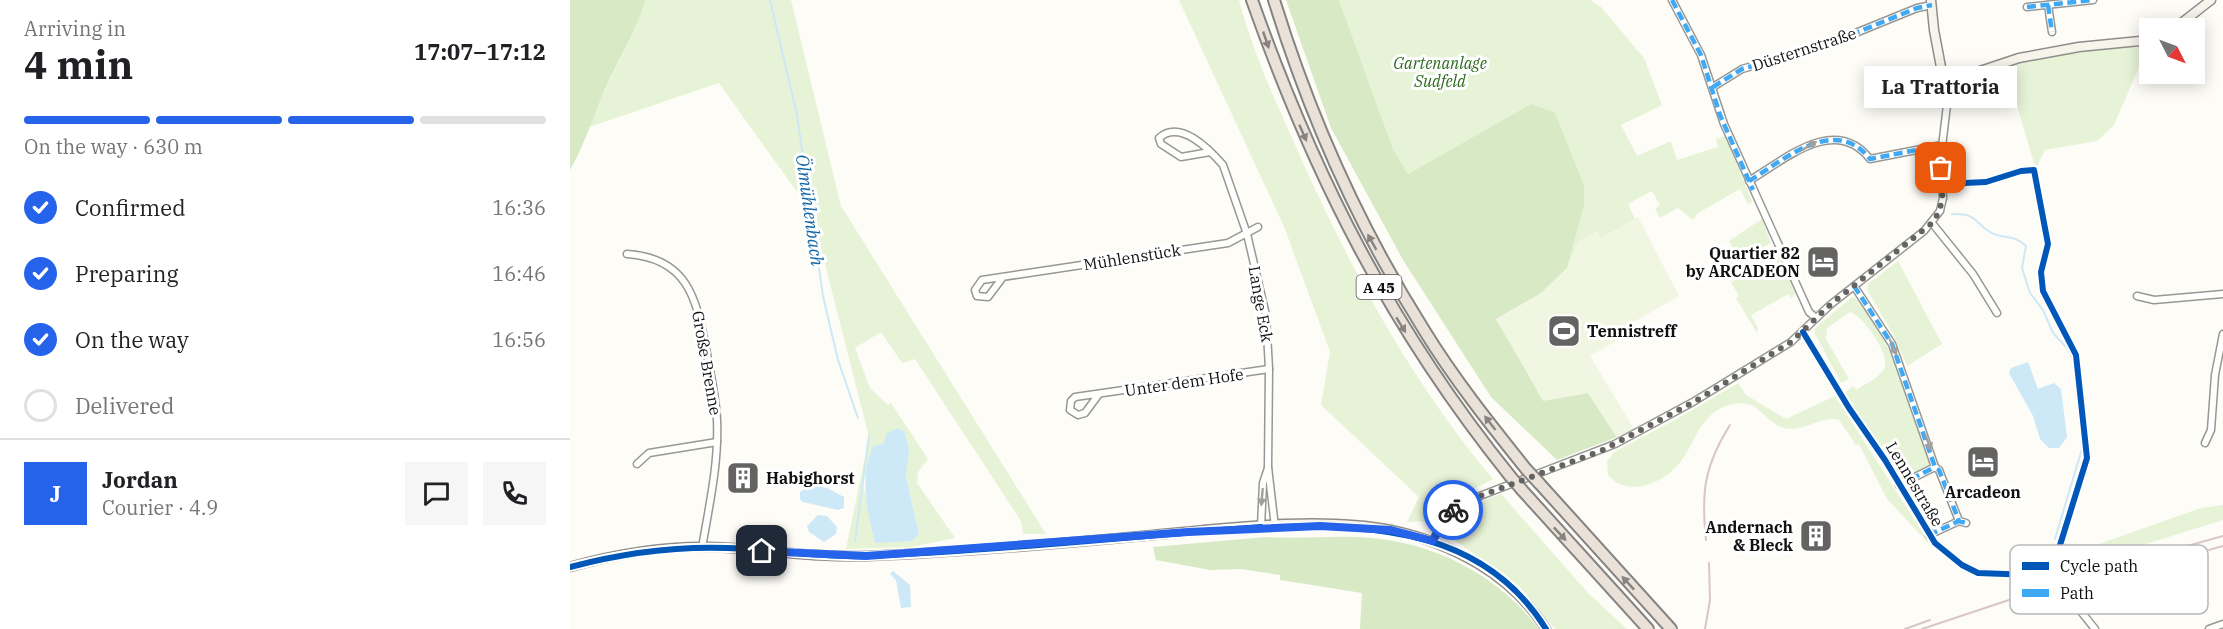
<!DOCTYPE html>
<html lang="en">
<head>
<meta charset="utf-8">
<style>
  body { margin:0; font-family:"IBM Plex Serif",serif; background:#f6f6f6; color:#202124; height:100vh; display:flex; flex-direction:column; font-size:22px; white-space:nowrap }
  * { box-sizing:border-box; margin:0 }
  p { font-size:20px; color:#757577 }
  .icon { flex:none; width:33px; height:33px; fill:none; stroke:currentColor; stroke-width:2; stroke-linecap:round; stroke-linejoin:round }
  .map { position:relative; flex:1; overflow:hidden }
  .details { display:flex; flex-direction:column; background:#fff; width:570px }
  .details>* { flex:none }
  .needle { width:39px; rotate:132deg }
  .tools { position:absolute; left:1569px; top:18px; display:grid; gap:12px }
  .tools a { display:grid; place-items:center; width:66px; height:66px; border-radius:0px; background:#fff; box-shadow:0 3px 15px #0003; font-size:30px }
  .pin { position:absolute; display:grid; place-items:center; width:51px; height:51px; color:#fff; margin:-26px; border-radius:12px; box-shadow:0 3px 9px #0006 }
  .courier { position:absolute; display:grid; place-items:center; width:60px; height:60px; margin:-30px; border:4px solid #2563eb; border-radius:50%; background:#fff; color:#222; box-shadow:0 2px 8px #0007 }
  .bubble { position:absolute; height:42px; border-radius:0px; background:#fff; box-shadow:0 3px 15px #0003; font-size:20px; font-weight:800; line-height:42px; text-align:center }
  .overview em { font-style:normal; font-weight:800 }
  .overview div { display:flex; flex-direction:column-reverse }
  .overview { display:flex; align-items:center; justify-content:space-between; height:102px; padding:0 24px }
  h1 { font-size:39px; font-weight:800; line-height:45px }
  .bar { display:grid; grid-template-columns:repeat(4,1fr); gap:9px 6px; align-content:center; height:72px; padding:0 24px }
  .bar i { height:8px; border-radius:4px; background:#e0e0e0 }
  .bar .on { background:#2563eb }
  .bar p { grid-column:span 4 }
  .line { display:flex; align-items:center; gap:15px; padding:0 24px; border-top:2px solid #e0e0e0 }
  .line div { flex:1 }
  .round { display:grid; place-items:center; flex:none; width:63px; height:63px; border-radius:0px; background:#f6f6f6 }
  ol { padding:0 24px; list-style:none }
  li { display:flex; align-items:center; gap:18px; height:66px }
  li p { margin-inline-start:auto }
  li .icon { padding:6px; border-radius:50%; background:#2563eb; color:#fff; stroke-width:4 }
  li:last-child { color:#757577 }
  li i { width:33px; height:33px; border:3px solid #e0e0e0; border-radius:50% }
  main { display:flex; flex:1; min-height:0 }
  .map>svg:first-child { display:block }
  .green { fill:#e7f3d7; fill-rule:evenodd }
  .forest { fill:#d8eac5 }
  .pitch { fill:#f0f6e1 }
  .water { fill:#cde8f7 }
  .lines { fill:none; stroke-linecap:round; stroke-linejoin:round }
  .stream { stroke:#cde8f7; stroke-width:2 }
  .street-casing { stroke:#979795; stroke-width:9 }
  .secondary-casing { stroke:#8e8d8b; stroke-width:11 }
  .highway-casing { stroke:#858482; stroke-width:14 }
  .street { stroke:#fffffe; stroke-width:6 }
  .secondary { stroke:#f6f4eb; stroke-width:8 }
  .highway { stroke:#eae1d8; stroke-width:10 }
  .rail { stroke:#d9c6c7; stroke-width:2 }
  .highway-bridge-casing { stroke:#858482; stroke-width:14; stroke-linecap:butt }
  .highway-bridge { stroke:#eae1d8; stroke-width:10 }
  .quiet { stroke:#3fa9f5; stroke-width:4.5; stroke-dasharray:9 4.5; stroke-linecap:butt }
  .cycleway-casing { stroke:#fff; stroke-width:10 }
  .cycleway { stroke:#0057b8; stroke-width:6 }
  .oneway { fill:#88837e }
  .oneway2 { fill:#a0a09f }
  .done { stroke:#646362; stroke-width:6; stroke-dasharray:0 10.8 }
  .route { stroke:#2563eb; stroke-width:8 }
  .labels { text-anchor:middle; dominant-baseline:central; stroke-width:6; stroke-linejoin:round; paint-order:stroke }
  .shield { fill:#fff; stroke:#585858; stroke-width:1.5 }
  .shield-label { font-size:15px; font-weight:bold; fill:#111 }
  .street-label { font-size:16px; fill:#111; stroke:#fff }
  .park-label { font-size:16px; font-style:italic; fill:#2f6b1f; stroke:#fff }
  .poi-label { font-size:16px; font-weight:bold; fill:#111; stroke:#fff; text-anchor:end }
  .water-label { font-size:18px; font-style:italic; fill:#1768a6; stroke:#fff }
  .key { fill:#fff; stroke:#b8b8b8; stroke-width:1.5 }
  .key-label { font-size:16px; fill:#111 }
</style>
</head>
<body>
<main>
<section class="details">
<div class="overview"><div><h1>4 min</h1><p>Arriving in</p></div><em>17:07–17:12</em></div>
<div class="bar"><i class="on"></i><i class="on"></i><i class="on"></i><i></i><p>On the way · 630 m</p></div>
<ol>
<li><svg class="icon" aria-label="check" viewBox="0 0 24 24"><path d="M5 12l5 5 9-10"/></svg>Confirmed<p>16:36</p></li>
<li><svg class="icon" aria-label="check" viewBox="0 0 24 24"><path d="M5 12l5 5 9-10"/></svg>Preparing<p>16:46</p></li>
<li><svg class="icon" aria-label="check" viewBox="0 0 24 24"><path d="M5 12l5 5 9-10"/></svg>On the way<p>16:56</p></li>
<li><i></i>Delivered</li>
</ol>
<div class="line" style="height:108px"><b class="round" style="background:#2563eb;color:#fff">J</b><div><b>Jordan</b><p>Courier · 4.9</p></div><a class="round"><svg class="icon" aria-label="chat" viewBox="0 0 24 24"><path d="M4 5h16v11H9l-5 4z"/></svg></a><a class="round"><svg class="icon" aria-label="phone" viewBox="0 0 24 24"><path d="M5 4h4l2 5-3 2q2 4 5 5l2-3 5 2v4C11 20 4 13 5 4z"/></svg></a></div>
</section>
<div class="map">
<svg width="1653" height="629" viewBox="0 0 1653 629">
  <rect width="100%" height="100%" fill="#fdfcf7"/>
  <g class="green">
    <path d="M76,0H221L271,206L476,534H453L451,521L345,359L332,363L311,332L285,348L300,388L318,405L321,403L358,459L348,472L347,483L385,538L341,547L276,549L299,437L242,213L149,83L19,127C35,83 62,44 76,0ZM317,440L337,454L336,477L349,534L306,543L293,485L303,446L313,444Z"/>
    <path d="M609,0H669C684,57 710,111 734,165C785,277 843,384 923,479C901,492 872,497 860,521L837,522L849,497L751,405L760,352L715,229Z"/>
    <polygon points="769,0 1020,0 1030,6 1074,58 1092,105 1051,125 1067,156 1101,141 1107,160 1148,147 1146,139 1156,136 1182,202 1178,204 1170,189 1128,213 1123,220 1108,208 1090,218 1085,209 1090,205 1082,191 1058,204 1065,219 1031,238 1009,241 997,268 1014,206 961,104 838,174 823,149"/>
    <polygon points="1579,44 1544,125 1527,141 1475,150 1467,166 1464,163 1436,69 1460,59"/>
    <polygon points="1192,219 1201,243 1170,260 1159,241"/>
    <polygon points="1205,250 1226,294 1221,298 1218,294 1181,315 1188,328 1187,333 1166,298 1169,296 1161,282 1189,266 1186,261"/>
    <polygon points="1328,261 1372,344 1337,366 1323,334 1297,290 1298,284"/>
    <path d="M1282,297C1310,305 1349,429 1361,459L1360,468L1337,477L1328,476L1275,393L1283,386L1286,390C1295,384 1312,377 1315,366C1319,353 1293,316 1280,312L1257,328L1256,339L1279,379L1271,383L1245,334V328Z"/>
    <path d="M1168,383L1176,395L1216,419L1265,396L1362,547L1317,499L1289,444L1286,445L1269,420L1265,419C1247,418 1229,434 1211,427C1190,418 1189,397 1159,405C1128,414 1126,445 1107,466C1090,485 1056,497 1038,475L1037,462L1044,452L1112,416Z"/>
    <path d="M931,494L1019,594L1057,629H985L949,586L887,542L883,535C887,509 909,502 931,494Z"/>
    <polygon points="1653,505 1653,520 1512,564 1493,544 1529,544 1631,508"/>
  </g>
  <g class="forest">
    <path d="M0,0H76C66,31 49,59 35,89C23,116 15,144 0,170Z"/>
    <polygon points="716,0 769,0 823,149 838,174 961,104 985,113 1014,185 1014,206 997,268 970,294 926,319 1018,393 1047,437 987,460 921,397 833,260 761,128"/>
    <path d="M696,537C726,539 756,536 787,537C858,539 927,573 969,629H790L792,593L710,580V575L671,569L640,570L586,560L583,547Z"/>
  </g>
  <polygon class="pitch" points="1068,217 1109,296 1055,327 1058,334 1020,356 1064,429 1047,437 1018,393 973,401 926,319 970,294 997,268 1009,241 1027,231 1032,238"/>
  <g class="water">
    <polygon points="1458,362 1468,389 1484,383 1491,389 1497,437 1489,448 1479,448 1470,439 1463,416 1439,373 1441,368"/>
    <path d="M328,428L334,431L339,449L336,477L349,534L341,541L305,543C297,506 289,483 303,446L313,444L317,433Z"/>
    <polygon points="241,485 257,488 274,497 274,508 268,510 233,502 230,499 230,492"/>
    <polygon points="248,515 257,516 267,527 266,534 254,542 239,532 237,526"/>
    <polygon points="323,571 340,585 341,607 331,608 326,580 320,574"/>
  </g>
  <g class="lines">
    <g class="stream">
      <polyline points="200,0 227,115 253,296 268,360 288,418"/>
      <path d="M1382,214C1406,213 1403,221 1420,232C1432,240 1443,233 1456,246L1452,268L1460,293L1473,310L1483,333L1498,349L1505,364"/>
      <polyline points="1485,539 1512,449 1510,421"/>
      <polyline points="285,541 299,436"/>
    </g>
    <g class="street-casing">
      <g id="street">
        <polyline points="1102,0 1131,55 1154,124 1239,312 1246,318"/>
        <polyline points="1478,5 1482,32"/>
        <polyline points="1457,7 1523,0"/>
        <polyline points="1143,87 1172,69 1256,45 1347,8 1362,5"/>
        <path d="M640,152L611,157L591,144L589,138C610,119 639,149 653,165L677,234L696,315L699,369L698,467L705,527"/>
        <path d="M1179,181C1214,160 1265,114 1300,159L1372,145"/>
        <polyline points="1362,223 1403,274 1427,313"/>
        <path d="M57,254C117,258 126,297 136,348C140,372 146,396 147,420C149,463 139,506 132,548"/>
        <polyline points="433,277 418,297 407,296 405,290 412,280 658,243 688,227"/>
        <polyline points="1284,286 1322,344 1365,467 1369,470 1389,521 1396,523"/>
        <polyline points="1567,296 1584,300 1653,294"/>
        <polyline points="1233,332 1279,408 1315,460 1365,543 1392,565 1408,573 1462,575 1482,571 1517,458 1506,355 1473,291 1471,272 1478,244 1464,170 1451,171 1416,182 1373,184"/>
        <polyline points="529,394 515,413 508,415 500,410 501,401 505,397 699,369"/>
        <polyline points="1635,443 1641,430 1645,375 1653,334"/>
        <polyline points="67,464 79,453 147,442"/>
        <polyline points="1329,485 1365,467"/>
        <polyline points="691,527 693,483 698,468"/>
        <polyline points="1359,535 1389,521"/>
        <polyline points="863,541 874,518 889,504 1045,444 1123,402 1221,342 1260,305 1354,231 1370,211 1373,198 1371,155 1377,105 1374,83"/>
        <polyline points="1500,598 1525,629"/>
        <polyline points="1639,629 1653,624"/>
      </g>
    </g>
    <g class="secondary-casing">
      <g id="secondary">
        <polyline points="1361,0 1364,30 1374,83 1449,58 1509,47 1580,40"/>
        <polyline points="1605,28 1641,0"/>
        <path d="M0,567C53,552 106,544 161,548C206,551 252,558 298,556C393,552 488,544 583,535C655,528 750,516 821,530C882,543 942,575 976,629"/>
      </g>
    </g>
    <g class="highway-casing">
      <g id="highway">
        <path d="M682,0C745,178 821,328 940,476"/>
        <path d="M704,0C740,117 789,227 854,330C884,379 920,424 956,469"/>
        <polyline points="969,483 1101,629"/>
        <polyline points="952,490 1078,629"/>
      </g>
    </g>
    <use href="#street" class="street"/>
    <use href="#secondary" class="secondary"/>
    <use href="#highway" class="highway"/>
    <g class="rail">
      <path d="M1136,540C1131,493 1134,466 1160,425"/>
      <polyline points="1476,596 1653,546"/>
      <polyline points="1135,629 1140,600 1139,563"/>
      <polyline points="1335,629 1360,620"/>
      <polyline points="1352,629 1517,574 1653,536"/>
    </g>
    <g class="highway-bridge-casing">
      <g id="highway-bridge">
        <polyline points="956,469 969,483"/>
        <polyline points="940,476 952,490"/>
      </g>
    </g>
    <use href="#highway-bridge" class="highway-bridge"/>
    <g class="quiet">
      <polyline points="1102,0 1131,55 1150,115 1183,190"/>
      <polyline points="1478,5 1482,32"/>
      <polyline points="1457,7 1523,0"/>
      <polyline points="1143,87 1172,69 1256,45 1347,8 1362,5"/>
      <path d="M1179,181C1214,160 1265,114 1300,159L1372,145"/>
      <polyline points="1284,286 1322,344 1365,467 1369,470 1389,521 1396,523"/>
      <polyline points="1329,485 1365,467"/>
      <polyline points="1359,535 1389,521"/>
    </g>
    <g class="cycleway-casing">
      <g id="cycleway">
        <polyline points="1233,332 1279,408 1315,460 1365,543 1392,565 1408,573 1462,575 1482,571 1517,458 1506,355 1473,291 1471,272 1478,244 1464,170 1451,171 1416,182 1373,184"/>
        <path d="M705,527C808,524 915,531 976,629"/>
        <path d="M0,567C53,553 102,546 157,548C204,549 250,558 297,556C429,551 560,536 691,527"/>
      </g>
    </g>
    <use href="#cycleway" class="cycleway"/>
  </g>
  <defs><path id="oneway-solid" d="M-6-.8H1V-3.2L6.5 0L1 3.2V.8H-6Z" transform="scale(1.5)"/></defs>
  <g class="oneway">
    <use href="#oneway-solid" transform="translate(696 40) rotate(71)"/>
    <use href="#oneway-solid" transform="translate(733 133) rotate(66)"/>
    <use href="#oneway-solid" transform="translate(802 242) rotate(-119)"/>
    <use href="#oneway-solid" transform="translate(831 325) rotate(58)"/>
    <use href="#oneway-solid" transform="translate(920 423) rotate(-128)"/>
    <use href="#oneway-solid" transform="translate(990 534) rotate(47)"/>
    <use href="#oneway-solid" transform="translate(1058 583) rotate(-133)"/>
  </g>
  <g class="oneway2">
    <use href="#oneway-solid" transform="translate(1239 146) rotate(-30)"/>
    <use href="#oneway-solid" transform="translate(1323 347) rotate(67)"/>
    <use href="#oneway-solid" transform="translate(1358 442) rotate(70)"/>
    <use href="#oneway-solid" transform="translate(692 497) rotate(95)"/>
  </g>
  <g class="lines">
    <path class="done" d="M883,510L889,504L1033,450L1124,402L1221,342L1260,305L1362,223C1375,206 1373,189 1371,168"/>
    <polyline class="route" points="192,551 296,556 618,532 750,526 821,530 863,541 874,518 883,510"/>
  </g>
  <defs>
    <g id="hotel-square" transform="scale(1.725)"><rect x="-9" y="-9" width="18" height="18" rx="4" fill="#646362" stroke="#fff"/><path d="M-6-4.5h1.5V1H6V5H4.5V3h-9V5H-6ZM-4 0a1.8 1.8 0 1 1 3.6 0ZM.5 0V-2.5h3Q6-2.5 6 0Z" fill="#fff"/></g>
    <g id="stadium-square" transform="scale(1.725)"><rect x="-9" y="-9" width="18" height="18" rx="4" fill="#646362" stroke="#fff"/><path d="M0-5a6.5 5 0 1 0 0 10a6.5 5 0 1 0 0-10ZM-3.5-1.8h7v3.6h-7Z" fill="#fff"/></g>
    <g id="building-square" transform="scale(1.725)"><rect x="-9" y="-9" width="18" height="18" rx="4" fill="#646362" stroke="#fff"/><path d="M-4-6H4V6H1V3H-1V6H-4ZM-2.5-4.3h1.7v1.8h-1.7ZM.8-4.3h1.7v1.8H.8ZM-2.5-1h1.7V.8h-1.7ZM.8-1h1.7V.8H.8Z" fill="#fff"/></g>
  </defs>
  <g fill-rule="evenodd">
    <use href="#hotel-square" x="1253" y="262"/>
    <use href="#stadium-square" x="994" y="331"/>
    <use href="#hotel-square" x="1413" y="462"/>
    <use href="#building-square" x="173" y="478"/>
    <use href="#building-square" x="1246" y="536"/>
  </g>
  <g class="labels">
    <rect class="shield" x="786.5" y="275" width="45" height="24" rx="4.5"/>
    <g class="shield-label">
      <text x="809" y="287">A 45</text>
    </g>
    <g class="street-label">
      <text transform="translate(1234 49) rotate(-18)">Düsternstraße</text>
      <text transform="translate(562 257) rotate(-9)">Mühlenstück</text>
      <text transform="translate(691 304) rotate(80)">Lange Eck</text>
      <text transform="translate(137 363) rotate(80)">Große Brenne</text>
      <text transform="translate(614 382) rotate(-8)">Unter dem Hofe</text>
      <text transform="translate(1345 484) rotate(59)">Lennestraße</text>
    </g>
    <g class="park-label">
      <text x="870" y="63">Gartenanlage<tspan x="870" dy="18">Sudfeld</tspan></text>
    </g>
    <g class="poi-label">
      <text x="1230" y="253">Quartier 82<tspan x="1230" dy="18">by ARCADEON</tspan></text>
      <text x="1017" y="331" text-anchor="start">Tennistreff</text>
      <text x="196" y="478" text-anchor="start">Habighorst</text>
      <text x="1413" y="492" text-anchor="middle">Arcadeon</text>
      <text x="1223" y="527">Andernach<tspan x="1223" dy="18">&amp; Bleck</tspan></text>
    </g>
    <g class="water-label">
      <text transform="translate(240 210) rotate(82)">Ölmühlenbach</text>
    </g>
  </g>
  <rect x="1440" y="545" width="198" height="69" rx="9" class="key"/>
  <rect x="1452" y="562" width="27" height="8" fill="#0057b8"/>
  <rect x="1452" y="589" width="27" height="8" fill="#3fa9f5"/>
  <g class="key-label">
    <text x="1490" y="572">Cycle path</text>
    <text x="1490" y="599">Path</text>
  </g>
</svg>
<div class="tools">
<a><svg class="needle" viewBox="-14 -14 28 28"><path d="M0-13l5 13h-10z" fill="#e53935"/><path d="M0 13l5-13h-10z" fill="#757577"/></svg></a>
</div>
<div class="pin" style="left:1371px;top:168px;background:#ea580c"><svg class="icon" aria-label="bag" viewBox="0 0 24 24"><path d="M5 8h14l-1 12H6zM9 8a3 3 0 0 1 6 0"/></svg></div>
<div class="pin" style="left:192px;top:551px;background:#1f2937"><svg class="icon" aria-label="home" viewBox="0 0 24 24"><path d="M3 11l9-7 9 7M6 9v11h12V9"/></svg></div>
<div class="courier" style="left:883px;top:510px"><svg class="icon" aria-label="bike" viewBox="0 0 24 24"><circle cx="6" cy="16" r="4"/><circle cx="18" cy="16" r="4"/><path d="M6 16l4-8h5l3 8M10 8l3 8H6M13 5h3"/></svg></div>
<div class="bubble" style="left:1294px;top:66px;width:153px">La Trattoria</div>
</div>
</main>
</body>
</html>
